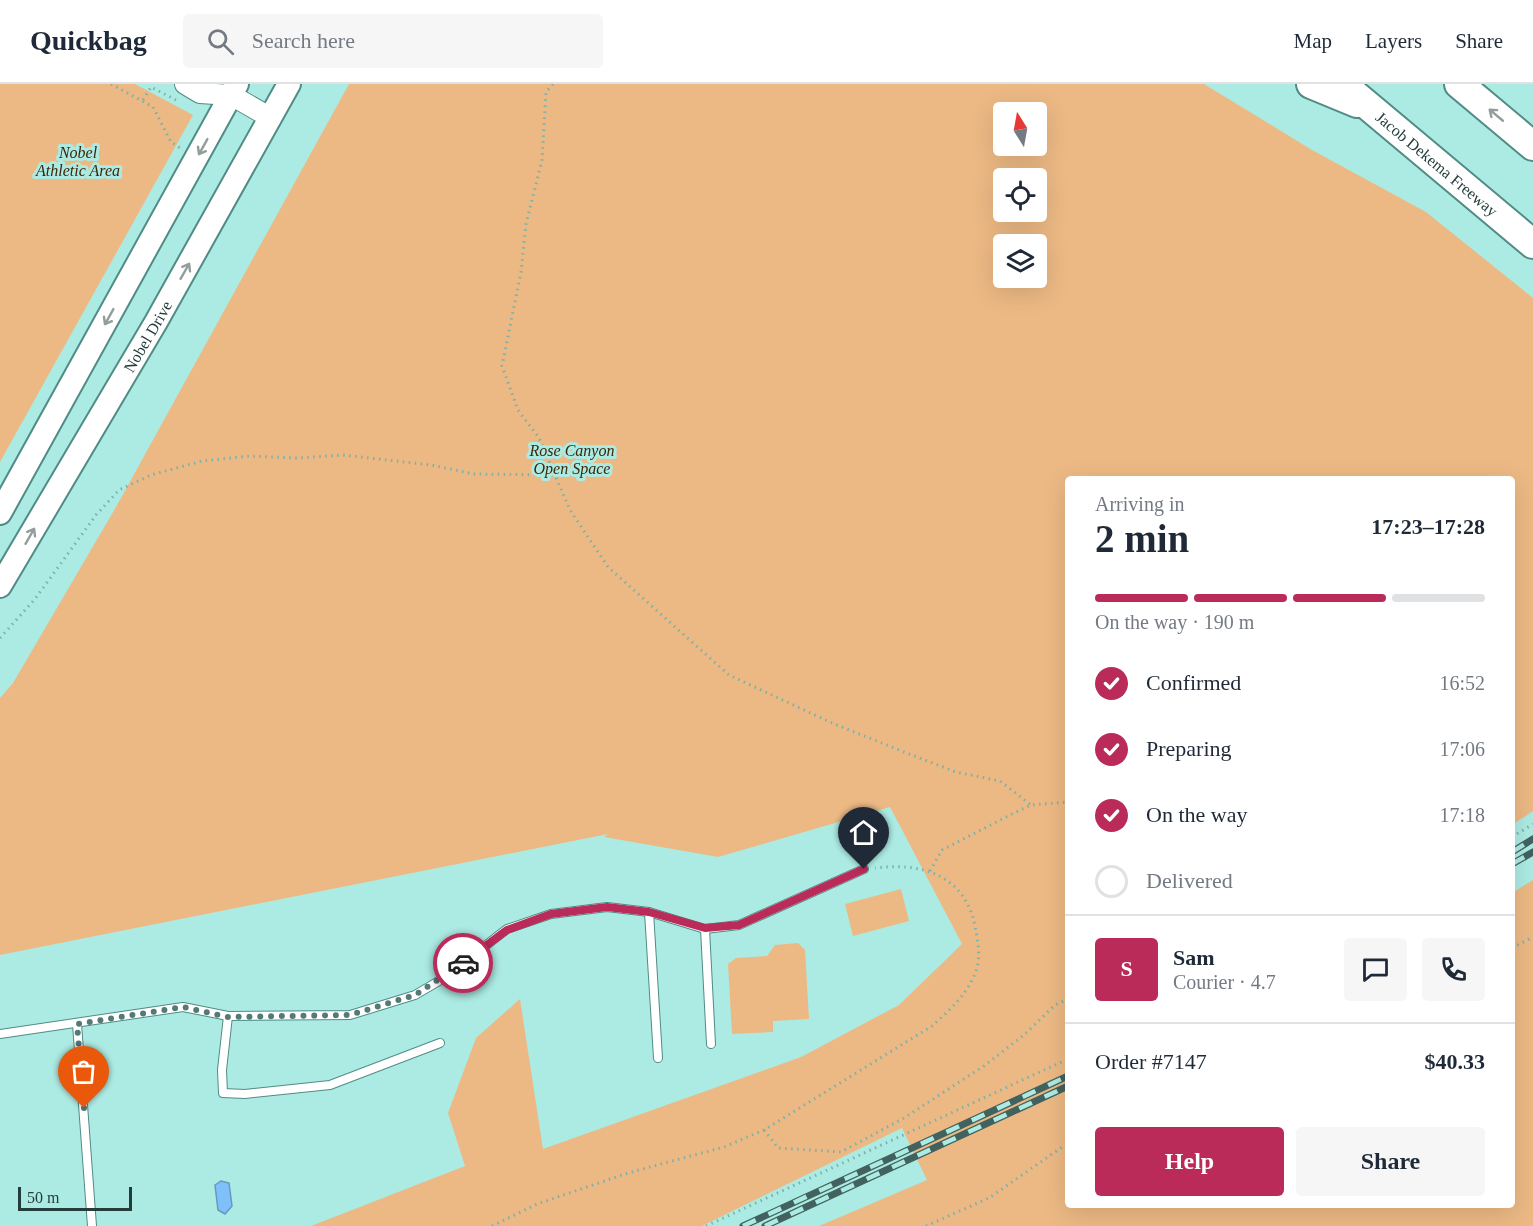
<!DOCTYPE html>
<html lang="en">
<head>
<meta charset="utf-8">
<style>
  body { margin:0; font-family:"Times New Roman",serif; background:#f6f6f7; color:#1f2937; height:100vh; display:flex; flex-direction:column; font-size:22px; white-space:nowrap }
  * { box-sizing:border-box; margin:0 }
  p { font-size:20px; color:#747a83 }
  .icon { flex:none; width:33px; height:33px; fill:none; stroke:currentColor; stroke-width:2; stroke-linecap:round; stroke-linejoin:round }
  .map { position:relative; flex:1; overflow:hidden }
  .drawer { position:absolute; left:1065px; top:392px; width:450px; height:732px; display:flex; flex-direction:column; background:#fff; border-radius:6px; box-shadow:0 6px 24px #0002 }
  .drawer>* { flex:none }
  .needle { width:39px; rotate:349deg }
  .buttons { position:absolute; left:993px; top:18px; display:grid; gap:12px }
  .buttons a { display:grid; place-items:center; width:54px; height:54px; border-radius:6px; background:#fff; box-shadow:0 6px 24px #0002; font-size:30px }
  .scale { position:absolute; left:18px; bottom:15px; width:114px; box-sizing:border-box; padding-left:6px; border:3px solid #243d3a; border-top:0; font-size:16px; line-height:21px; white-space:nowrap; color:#243d3a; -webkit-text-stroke:4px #acebe3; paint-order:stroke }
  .pin { position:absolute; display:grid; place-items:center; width:51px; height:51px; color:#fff; margin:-62px -26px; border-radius:50% 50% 50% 0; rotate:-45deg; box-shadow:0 0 6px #0007 }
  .pin .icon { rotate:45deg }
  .courier { position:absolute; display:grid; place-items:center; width:60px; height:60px; margin:-30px; border:4px solid #ba2b5a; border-radius:50%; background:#fff; color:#222; box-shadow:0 2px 8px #0007 }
  .head em { font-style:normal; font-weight:700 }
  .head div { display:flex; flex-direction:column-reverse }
  .head { display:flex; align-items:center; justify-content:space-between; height:102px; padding:0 30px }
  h1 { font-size:39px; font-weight:700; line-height:45px }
  .bar { display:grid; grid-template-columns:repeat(4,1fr); gap:9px 6px; align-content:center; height:72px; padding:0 30px }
  .bar i { height:8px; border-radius:4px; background:#e0e1e3 }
  .bar .selected { background:#ba2b5a }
  .bar p { grid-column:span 4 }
  .line { display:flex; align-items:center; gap:15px; padding:0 30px; border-top:2px solid #e0e1e3 }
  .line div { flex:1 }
  .round { display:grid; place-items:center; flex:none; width:63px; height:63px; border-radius:6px; background:#f6f6f7 }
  ol { padding:0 30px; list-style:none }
  li { display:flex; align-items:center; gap:18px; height:66px }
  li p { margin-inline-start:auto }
  li .icon { padding:6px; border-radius:50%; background:#ba2b5a; color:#fff; stroke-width:4 }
  li:last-child { color:#747a83 }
  li i { width:33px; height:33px; border:3px solid #e0e1e3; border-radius:50% }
  .button { display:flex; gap:12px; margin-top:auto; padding:12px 30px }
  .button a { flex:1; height:69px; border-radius:6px; background:#ba2b5a; color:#fff; font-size:24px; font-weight:700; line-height:69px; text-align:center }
  .button a+a { background:#f6f6f7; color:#1f2937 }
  header { display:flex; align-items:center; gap:36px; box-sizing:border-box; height:84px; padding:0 30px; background:#fff; border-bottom:2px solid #e0e1e3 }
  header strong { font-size:28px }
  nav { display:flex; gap:33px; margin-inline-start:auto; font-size:21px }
  .search { width:420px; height:54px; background:#f6f6f7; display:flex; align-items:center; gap:15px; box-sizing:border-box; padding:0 21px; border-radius:6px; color:#747a83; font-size:22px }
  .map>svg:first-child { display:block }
  .green { fill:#ecb984; fill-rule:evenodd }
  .water { fill:#80c0fa; stroke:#6499c0; stroke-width:1.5 }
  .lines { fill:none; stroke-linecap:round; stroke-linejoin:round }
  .service-casing { stroke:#508b85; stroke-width:10 }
  .tertiary-casing { stroke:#508b85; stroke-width:22 }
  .secondary-casing { stroke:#508b85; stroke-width:26 }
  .motorway-casing { stroke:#508b85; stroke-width:32 }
  .path { stroke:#7eb0a9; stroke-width:3; stroke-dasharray:1.5 4.5; stroke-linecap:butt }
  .service { stroke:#fff; stroke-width:8 }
  .tertiary { stroke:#fff; stroke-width:20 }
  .secondary { stroke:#fff; stroke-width:22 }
  .motorway { stroke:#fff; stroke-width:28 }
  .rail-casing { stroke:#41625e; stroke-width:7 }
  .rail { stroke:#acebe3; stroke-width:4.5; stroke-dasharray:14; stroke-linecap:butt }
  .oneway { stroke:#929e9c }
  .done { stroke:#547a75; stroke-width:6; stroke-dasharray:0 10.8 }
  .route { stroke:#ba2b5a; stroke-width:8 }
  .labels { text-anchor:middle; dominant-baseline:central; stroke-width:6; stroke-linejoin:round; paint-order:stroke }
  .park-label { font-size:16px; font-style:italic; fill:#3e260a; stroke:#acebe3 }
  .street-label { font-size:16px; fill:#243d3a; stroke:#acebe3 }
</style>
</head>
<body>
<header>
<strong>Quickbag</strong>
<div class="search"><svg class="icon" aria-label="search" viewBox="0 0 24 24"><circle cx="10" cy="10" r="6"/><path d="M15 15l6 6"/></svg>Search here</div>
<nav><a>Map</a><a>Layers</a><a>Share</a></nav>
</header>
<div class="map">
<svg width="1533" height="1142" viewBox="0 0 1533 1142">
  <rect width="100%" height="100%" fill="#acebe3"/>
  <g class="green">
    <polygon points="0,0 135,0 193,31 0,378"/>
    <path d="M349,0H1204L1312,66L1426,128L1533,214V727L1512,741V394H1068V1120H1512V809L1533,796V1142H819L927,1096L902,1044L702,1142H311L465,1082L448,1029L476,954L520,915L543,1065L801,973L899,921L962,860L890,723L718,773L604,753L608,750L0,871V614L13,599L116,423ZM1004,28H1036V62H1004ZM1004,94H1036V128H1004ZM1004,160H1036V194H1004Z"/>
    <polygon points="901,805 909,837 853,852 845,820"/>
    <polygon points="798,859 805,866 809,935 773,937 773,948 732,950 728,880 736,874 767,872 775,861"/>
  </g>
  <polygon class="water" points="221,1097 229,1099 232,1122 225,1130 218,1126 215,1101"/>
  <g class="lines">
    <g class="service-casing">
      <g id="service">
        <polyline points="649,828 658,974"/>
        <polyline points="705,845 711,960"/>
        <polyline points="228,932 222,986 223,1009 245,1010 330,1001 440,959"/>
        <polyline points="77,940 92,1142"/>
        <polyline points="0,950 183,923 228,932 350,931 415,911 444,894 507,845 551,830 607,823 649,828 705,845 739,841 864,785"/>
      </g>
    </g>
    <g class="tertiary-casing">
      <polyline id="tertiary" points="185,0 200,9 231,11 271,34"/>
    </g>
    <g class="secondary-casing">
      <g id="secondary">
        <polyline points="0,429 237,0"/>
        <path id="s1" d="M0,502L156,238L289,0"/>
      </g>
    </g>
    <g class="motorway-casing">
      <g id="motorway">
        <polyline points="1311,0 1357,19"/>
        <path id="s2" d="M1342,0L1533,160"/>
        <polyline points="1459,0 1533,62"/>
      </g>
    </g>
    <g class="path">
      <polyline points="111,0 153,23 171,58 180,64"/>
      <polyline points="553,0 546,8 542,76 526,140 521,188 502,282 518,326 539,354 570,426 608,483 729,591 832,639 904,668 956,688 1000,697 1031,721"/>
      <polyline points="143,16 151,3 176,16"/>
      <polyline points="0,554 35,515 96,431 119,406 151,391 202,377 250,372 298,374 343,371 431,381 474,390 555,391"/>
      <polyline points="1512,753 1533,740"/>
      <polyline points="930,787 942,766 1014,729 1031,721 1068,718"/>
      <polyline points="1512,864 1533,853"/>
      <polyline points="764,1046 778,1064 841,1068 904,1034 984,982 1025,950 1055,921 1068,915"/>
      <path d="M492,1142L537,1120L628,1089L724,1063L764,1046L932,942C951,925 973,905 978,879C980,866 977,854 975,842C965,791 921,778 875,784"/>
      <polyline points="706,1142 1068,975"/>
      <polyline points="926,1142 989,1114 1068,1059"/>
    </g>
    <use href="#service" class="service"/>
    <use href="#tertiary" class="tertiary"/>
    <use href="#secondary" class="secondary"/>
    <use href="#motorway" class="motorway"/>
    <g class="rail-casing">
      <g id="rail">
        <polyline points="1512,768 1533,755"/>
        <polyline points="1512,780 1533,768"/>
        <polyline points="743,1142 1068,992"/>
        <polyline points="765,1142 1068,1002"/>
      </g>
    </g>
    <use href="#rail" class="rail"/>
  </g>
  <defs><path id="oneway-shaft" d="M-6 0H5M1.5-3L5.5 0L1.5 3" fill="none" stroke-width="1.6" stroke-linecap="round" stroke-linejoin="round" transform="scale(1.5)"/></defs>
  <g class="oneway">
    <use href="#oneway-shaft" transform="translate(1496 31) rotate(-140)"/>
    <use href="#oneway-shaft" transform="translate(203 63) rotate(119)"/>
    <use href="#oneway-shaft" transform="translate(185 187) rotate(-60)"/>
    <use href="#oneway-shaft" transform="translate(109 233) rotate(119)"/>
    <use href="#oneway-shaft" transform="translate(30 452) rotate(-60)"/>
  </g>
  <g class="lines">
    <polyline class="done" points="84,1024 77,940 183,923 228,933 350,931 415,911 463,879"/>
    <polyline class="route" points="463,879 507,846 551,830 607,823 649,828 705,844 739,841 864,785"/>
  </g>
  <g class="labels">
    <g class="park-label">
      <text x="78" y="68">Nobel<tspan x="78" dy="18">Athletic Area</tspan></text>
      <text x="572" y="366">Rose Canyon<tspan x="572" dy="18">Open Space</tspan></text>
    </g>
    <g class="street-label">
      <text stroke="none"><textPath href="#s2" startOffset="124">Jacob Dekema Freeway</textPath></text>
      <text stroke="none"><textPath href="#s1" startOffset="290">Nobel Drive</textPath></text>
    </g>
  </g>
</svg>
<div class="buttons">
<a><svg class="needle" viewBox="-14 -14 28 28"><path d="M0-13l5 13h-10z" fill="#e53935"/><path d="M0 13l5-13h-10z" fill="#747a83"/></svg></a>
<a><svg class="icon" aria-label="locate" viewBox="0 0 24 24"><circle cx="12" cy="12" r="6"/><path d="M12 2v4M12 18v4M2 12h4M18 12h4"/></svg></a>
<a><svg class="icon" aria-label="layers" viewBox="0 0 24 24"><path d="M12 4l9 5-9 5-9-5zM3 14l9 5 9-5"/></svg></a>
</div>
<div class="scale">50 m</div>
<div class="pin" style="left:84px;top:1024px;background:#ea580c"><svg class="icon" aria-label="bag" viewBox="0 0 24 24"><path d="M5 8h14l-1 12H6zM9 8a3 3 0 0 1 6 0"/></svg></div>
<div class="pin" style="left:864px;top:785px;background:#1f2937"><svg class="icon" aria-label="home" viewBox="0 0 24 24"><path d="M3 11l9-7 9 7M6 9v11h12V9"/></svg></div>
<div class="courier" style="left:463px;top:879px"><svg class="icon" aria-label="car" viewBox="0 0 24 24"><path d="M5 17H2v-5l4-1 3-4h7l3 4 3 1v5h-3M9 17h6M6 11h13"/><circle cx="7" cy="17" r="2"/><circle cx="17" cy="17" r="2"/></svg></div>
<section class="drawer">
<div class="head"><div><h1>2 min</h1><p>Arriving in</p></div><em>17:23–17:28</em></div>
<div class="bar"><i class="selected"></i><i class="selected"></i><i class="selected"></i><i></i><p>On the way · 190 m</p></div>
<ol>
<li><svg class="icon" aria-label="check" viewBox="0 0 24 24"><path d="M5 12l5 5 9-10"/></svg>Confirmed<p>16:52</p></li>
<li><svg class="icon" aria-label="check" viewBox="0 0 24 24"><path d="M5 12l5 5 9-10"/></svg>Preparing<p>17:06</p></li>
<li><svg class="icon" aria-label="check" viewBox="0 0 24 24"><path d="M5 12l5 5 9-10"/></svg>On the way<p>17:18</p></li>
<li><i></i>Delivered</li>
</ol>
<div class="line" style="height:108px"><b class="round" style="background:#ba2b5a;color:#fff">S</b><div><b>Sam</b><p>Courier · 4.7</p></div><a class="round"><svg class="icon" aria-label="chat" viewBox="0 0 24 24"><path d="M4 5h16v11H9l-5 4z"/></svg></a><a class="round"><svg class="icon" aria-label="phone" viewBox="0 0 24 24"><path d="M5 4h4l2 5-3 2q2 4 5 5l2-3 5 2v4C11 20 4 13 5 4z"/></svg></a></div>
<div class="line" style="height:78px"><div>Order #7147</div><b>$40.33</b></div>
<div class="button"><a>Help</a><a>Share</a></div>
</section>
</div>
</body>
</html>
